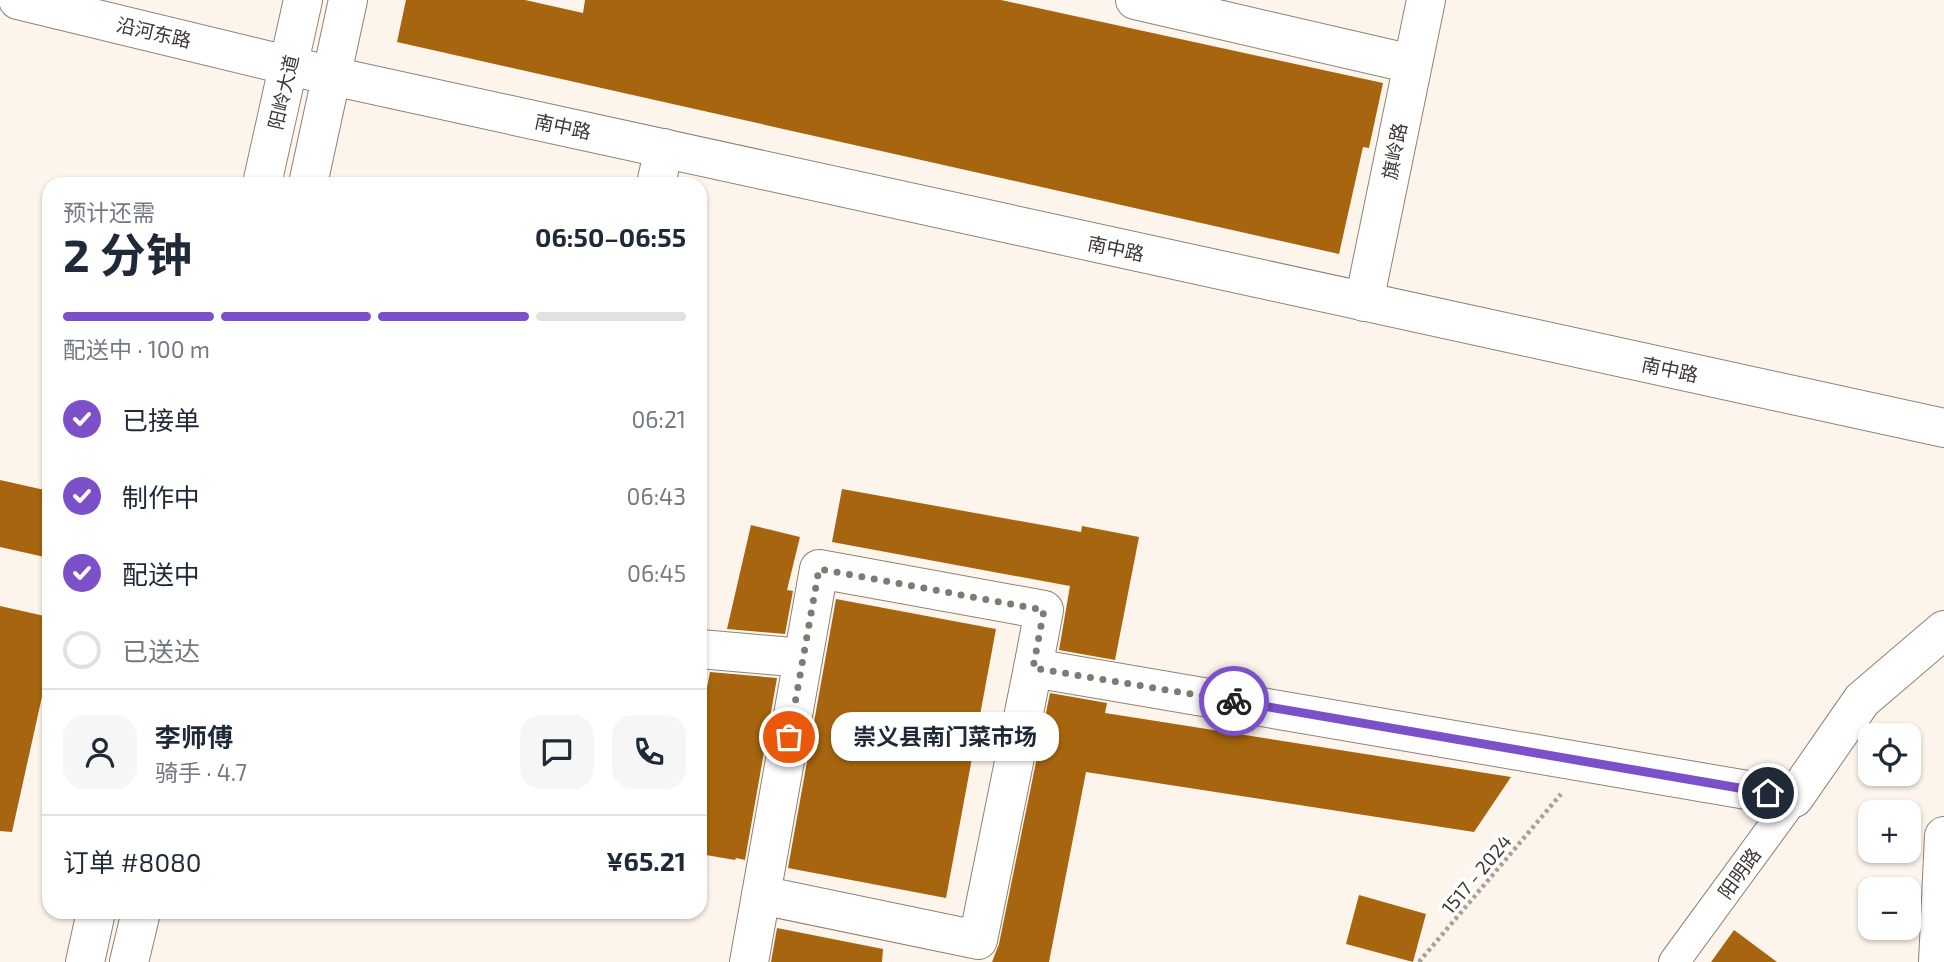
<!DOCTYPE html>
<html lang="zh">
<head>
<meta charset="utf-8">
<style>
  body { margin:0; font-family:"Exo 2","Noto Sans SC",sans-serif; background:#f6f6f7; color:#1f2937; height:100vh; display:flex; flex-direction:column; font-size:26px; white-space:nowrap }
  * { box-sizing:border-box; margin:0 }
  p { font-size:23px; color:#747a83 }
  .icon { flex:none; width:38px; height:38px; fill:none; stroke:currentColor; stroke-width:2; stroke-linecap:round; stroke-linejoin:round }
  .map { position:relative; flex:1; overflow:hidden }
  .side { position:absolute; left:42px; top:177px; width:665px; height:742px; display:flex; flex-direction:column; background:#fff; border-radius:21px; box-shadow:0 2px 5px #0004 }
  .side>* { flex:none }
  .controls { position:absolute; left:1858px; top:723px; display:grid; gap:14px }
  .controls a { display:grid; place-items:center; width:63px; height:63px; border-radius:14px; background:#fff; box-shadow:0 2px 5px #0004; font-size:35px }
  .pin { position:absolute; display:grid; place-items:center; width:60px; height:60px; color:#fff; margin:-30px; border:4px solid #fff; border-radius:50%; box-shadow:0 2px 7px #0007 }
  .courier { position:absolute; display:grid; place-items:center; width:70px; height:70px; margin:-35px; border:5px solid #7c50c9; border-radius:50%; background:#fff; color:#222; box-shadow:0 2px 9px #0007 }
  .bubble { position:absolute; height:49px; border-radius:21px; background:#fff; box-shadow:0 2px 5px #0004; font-size:23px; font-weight:700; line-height:49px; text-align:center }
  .summary em { font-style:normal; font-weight:700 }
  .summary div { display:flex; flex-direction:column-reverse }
  .summary { display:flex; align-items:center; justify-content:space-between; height:119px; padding:0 21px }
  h1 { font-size:46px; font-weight:700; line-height:52px }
  .bar { display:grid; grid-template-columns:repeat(4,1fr); gap:10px 7px; align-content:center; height:84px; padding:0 21px }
  .bar i { height:9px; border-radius:5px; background:#e0e1e3 }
  .bar .active { background:#7c50c9 }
  .bar p { grid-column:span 4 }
  .line { display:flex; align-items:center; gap:18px; padding:0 21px; border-top:2px solid #e0e1e3 }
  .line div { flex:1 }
  .round { display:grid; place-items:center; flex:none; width:74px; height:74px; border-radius:21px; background:#f6f6f7 }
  ol { padding:0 21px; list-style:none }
  li { display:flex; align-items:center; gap:21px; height:77px }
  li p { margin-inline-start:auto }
  li .icon { padding:7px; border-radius:50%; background:#7c50c9; color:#fff; stroke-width:4 }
  li:last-child { color:#747a83 }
  li i { width:38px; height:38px; border:4px solid #e0e1e3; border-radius:50% }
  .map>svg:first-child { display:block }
  .building { fill:#a6650e }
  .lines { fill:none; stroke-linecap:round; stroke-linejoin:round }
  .pedestrian-casing { stroke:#8f8276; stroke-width:32 }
  .minor-casing { stroke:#8f8276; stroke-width:40 }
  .tertiary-casing { stroke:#8f8276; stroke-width:40 }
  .primary-casing { stroke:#8f8276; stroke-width:40 }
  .path { stroke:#a8a19a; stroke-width:4.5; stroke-dasharray:3.5 3.5; stroke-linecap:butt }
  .pedestrian { stroke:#fff; stroke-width:30 }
  .minor { stroke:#fff; stroke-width:38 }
  .tertiary { stroke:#fff; stroke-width:38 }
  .primary { stroke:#fff; stroke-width:38 }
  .done { stroke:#807a73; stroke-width:7; stroke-dasharray:0 12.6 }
  .route { stroke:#7c50c9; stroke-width:9 }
  .labels { text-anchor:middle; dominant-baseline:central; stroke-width:7; stroke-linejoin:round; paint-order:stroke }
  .street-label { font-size:19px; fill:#3d3732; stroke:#fff }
</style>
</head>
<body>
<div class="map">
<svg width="1944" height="962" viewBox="0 0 1944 962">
  <rect width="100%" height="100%" fill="#fdf5ec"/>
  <g class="building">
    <polygon points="406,0 525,0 583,13 585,0 1001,0 1383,83 1369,148 1363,147 1339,254 397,42"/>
    <polygon points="0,480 49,491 49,558 0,547"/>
    <polygon points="842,489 1081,532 1082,526 1139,537 1115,660 1059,650 1070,586 832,542"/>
    <polygon points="751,525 800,537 787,590 793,591 785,634 727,629"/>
    <polygon points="836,599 996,629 946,898 788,868"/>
    <polygon points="0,606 49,617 49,665 12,832 0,831"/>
    <polygon points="710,672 777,678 745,860 736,858 735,860 700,854 700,723"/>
    <polygon points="1050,693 1107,703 1105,713 1511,777 1474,832 1086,772 1049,962 992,962 999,944"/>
    <polygon points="1359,895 1426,914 1413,962 1346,944"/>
    <polygon points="777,928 883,949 882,962 771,962"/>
    <polygon points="1734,930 1777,962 1711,962"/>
  </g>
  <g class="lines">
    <g class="pedestrian-casing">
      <polyline id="pedestrian" points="1674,962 1794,798"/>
    </g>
    <g class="minor-casing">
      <g id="minor">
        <polyline points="656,184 664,148"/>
        <polyline points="700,649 803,658"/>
        <polyline points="761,895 819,569 1044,610 1033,668"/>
        <polyline points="749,962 761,895 978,940 1033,668 1794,798 1862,700 1944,630"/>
      </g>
    </g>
    <g class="tertiary-casing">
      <g id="tertiary">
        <polyline points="18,0 332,76 1944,428"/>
        <polyline points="1135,0 1412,64"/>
        <polyline points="1364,302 1426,0"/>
      </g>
    </g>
    <g class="primary-casing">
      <g id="primary">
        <polyline points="262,184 303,0"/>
        <polyline points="308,184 348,0"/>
        <polyline points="85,962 96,912"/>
        <polyline points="129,962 141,912"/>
        <polyline points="1938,962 1944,836"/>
      </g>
    </g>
    <polyline class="path" points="1419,962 1561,794"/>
    <use href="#pedestrian" class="pedestrian"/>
    <use href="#minor" class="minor"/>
    <use href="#tertiary" class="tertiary"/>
    <use href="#primary" class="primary"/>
  </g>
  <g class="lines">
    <polyline class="done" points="789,737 819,569 1044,610 1033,668 1234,701"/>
    <polyline class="route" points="1234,701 1768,793"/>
  </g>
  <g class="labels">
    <g class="street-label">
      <text transform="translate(154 32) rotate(13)">沿河东路</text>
      <text transform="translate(283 92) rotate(-77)">阳岭大道</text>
      <text transform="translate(563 126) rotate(12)">南中路</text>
      <text transform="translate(1394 151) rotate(-79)">旗岭路</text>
      <text transform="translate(1116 248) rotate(12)">南中路</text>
      <text transform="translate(1670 369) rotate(12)">南中路</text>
      <text transform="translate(1739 873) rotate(-54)">阳明路</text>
      <text transform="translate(1476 874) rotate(-50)">1517 - 2024</text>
    </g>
  </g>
</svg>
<div class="controls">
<a><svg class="icon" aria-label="locate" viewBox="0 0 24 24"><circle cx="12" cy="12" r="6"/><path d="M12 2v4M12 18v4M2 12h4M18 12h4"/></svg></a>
<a>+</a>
<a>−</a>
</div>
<div class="pin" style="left:789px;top:737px;background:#ea580c"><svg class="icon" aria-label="bag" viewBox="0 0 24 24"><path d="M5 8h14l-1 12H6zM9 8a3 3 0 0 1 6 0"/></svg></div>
<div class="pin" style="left:1768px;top:793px;background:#1f2937"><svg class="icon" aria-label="home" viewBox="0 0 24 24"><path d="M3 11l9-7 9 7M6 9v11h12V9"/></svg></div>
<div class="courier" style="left:1234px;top:701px"><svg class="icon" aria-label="bike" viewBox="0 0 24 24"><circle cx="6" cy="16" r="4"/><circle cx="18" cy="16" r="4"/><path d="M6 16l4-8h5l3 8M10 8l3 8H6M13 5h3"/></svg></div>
<div class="bubble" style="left:831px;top:712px;width:228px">崇义县南门菜市场</div>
<section class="side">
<div class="summary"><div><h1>2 分钟</h1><p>预计还需</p></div><em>06:50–06:55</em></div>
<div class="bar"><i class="active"></i><i class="active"></i><i class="active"></i><i></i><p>配送中 · 100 m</p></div>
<ol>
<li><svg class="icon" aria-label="check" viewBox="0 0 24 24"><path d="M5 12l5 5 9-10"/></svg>已接单<p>06:21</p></li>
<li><svg class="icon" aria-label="check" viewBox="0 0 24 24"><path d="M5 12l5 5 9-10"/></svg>制作中<p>06:43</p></li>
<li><svg class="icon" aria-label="check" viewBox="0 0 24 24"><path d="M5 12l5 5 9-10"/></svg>配送中<p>06:45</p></li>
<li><i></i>已送达</li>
</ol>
<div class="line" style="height:126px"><a class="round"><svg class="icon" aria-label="person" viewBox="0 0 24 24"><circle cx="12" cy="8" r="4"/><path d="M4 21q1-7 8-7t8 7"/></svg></a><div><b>李师傅</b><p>骑手 · 4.7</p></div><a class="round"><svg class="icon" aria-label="chat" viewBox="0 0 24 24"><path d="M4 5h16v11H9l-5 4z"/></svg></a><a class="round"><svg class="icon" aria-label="phone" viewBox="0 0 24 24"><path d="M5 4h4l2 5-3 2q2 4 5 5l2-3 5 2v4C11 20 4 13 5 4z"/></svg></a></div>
<div class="line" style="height:91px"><div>订单 #8080</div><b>¥65.21</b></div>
</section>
</div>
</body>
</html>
